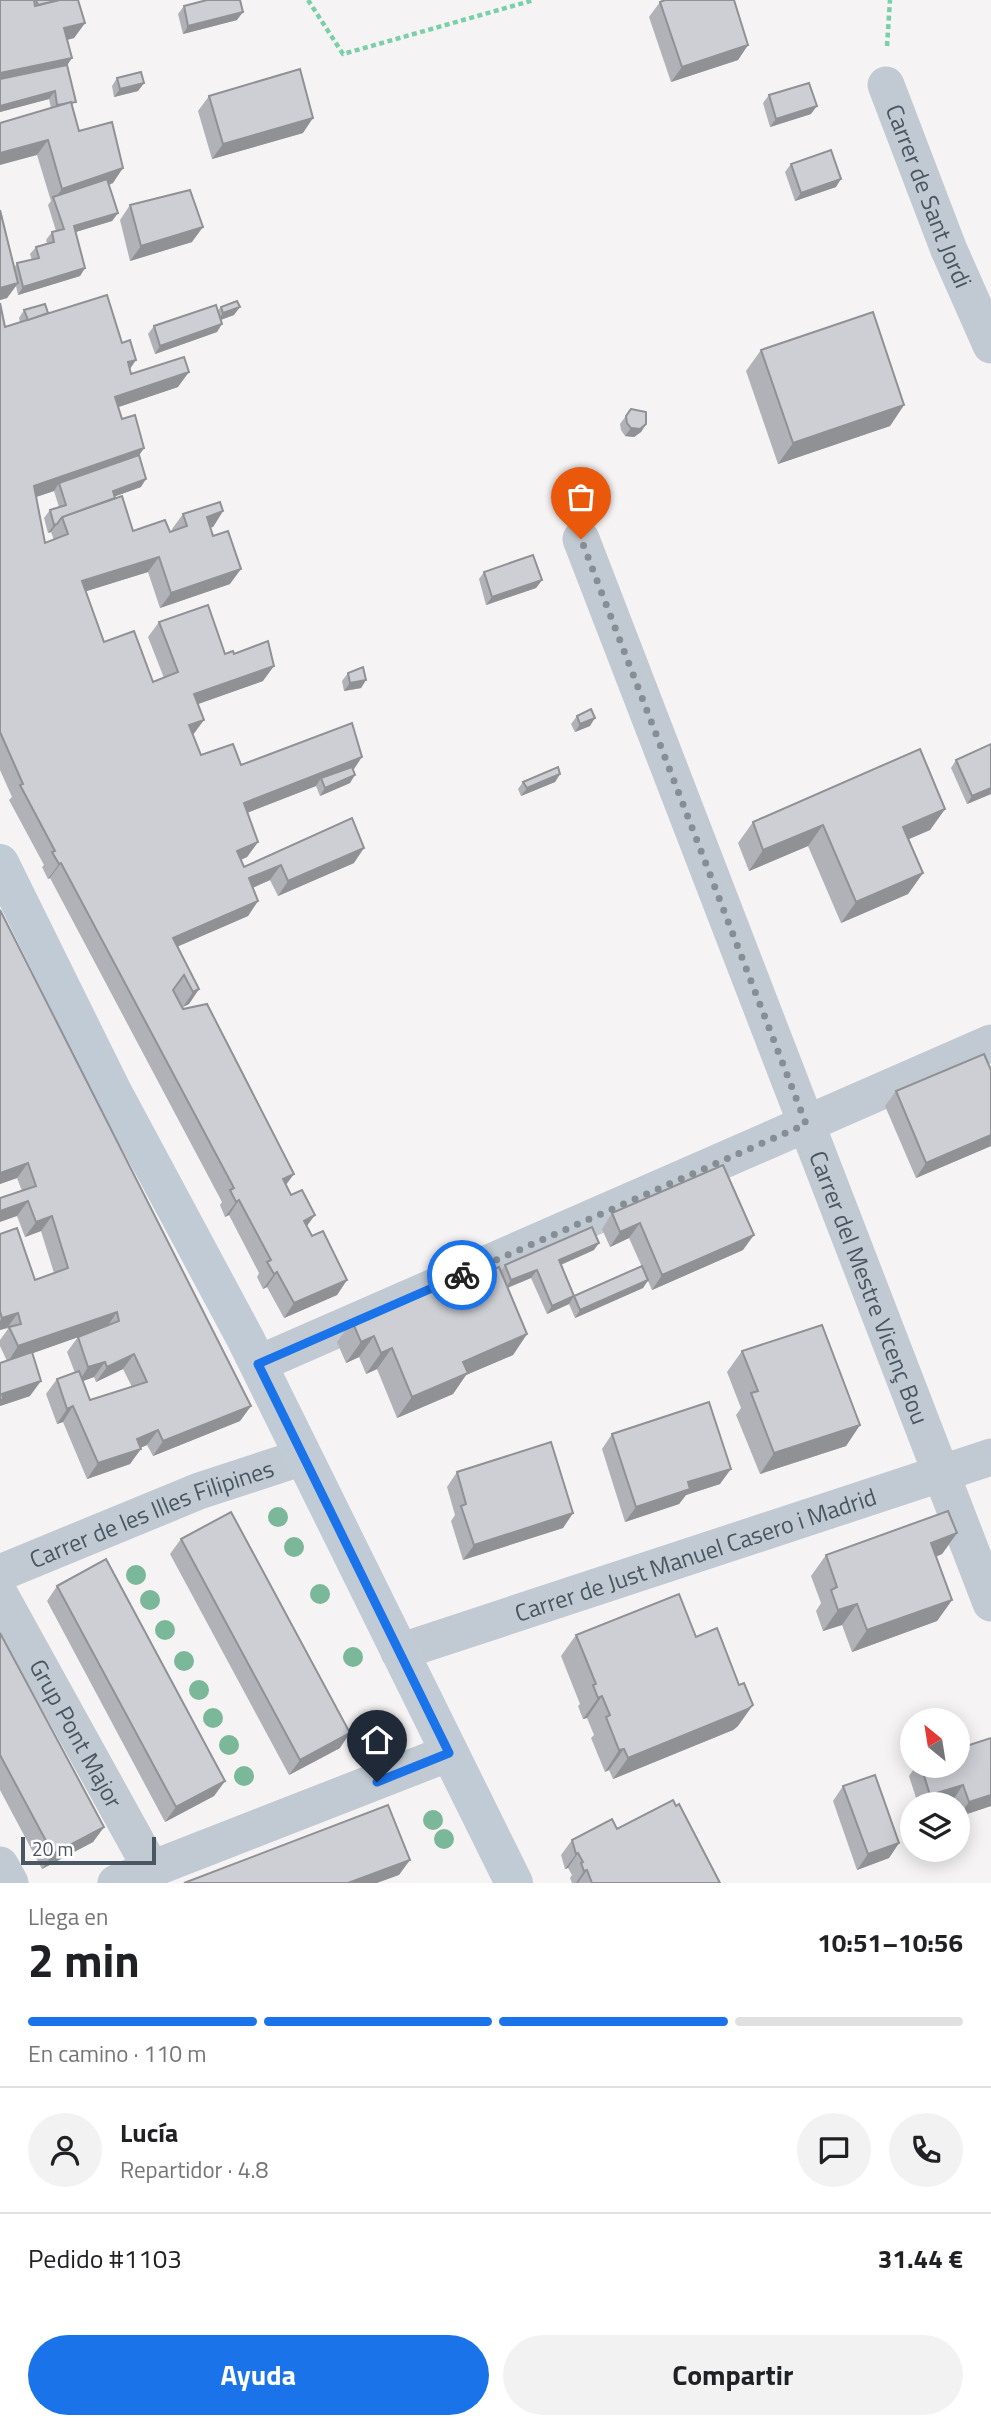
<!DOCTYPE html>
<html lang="es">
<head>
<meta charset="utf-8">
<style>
  body { margin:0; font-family:"Titillium Web",sans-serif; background:#f2f2f2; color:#202124; height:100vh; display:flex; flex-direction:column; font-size:26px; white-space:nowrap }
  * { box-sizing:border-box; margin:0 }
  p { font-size:23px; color:#757577 }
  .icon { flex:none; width:38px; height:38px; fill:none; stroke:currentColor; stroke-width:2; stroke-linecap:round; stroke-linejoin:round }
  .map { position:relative; height:1883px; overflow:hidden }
  .drawer { display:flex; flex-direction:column; background:#fff; flex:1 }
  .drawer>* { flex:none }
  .needle { width:46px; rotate:330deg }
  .buttons { position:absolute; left:900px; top:1708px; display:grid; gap:14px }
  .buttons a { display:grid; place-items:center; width:70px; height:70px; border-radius:50%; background:#fff; box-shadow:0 4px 18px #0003; font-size:35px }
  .scale { position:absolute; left:21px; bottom:18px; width:135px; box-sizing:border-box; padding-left:7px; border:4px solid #4a5661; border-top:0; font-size:19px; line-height:24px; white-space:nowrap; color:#4a5661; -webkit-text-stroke:5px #fff; paint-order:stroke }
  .pin { position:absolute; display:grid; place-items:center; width:60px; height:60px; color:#fff; margin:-72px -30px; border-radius:50% 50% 50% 0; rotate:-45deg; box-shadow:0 0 7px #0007 }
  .pin .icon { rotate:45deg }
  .courier { position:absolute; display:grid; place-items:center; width:70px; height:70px; margin:-35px; border:5px solid #1a73e8; border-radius:50%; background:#fff; color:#222; box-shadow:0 2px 9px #0007 }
  .head em { font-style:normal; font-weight:700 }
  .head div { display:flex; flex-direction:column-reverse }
  .head { display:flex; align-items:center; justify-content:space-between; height:119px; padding:0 28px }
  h1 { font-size:46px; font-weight:700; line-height:52px }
  .bar { display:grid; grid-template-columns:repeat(4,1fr); gap:10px 7px; align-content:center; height:84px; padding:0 28px }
  .bar i { height:9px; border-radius:5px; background:#e0e0e0 }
  .bar .active { background:#1a73e8 }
  .bar p { grid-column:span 4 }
  .line { display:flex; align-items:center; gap:18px; padding:0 28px; border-top:2px solid #e0e0e0 }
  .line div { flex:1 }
  .round { display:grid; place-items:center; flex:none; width:74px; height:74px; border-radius:37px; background:#f2f2f2 }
  .primary-button { display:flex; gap:14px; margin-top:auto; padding:14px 28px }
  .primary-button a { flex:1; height:80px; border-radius:42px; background:#1a73e8; color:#fff; font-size:28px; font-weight:700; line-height:80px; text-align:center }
  .primary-button a+a { background:#f2f2f2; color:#202124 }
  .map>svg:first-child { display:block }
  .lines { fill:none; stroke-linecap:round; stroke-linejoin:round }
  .path { stroke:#7ad0a6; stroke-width:4.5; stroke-dasharray:5 3.5; stroke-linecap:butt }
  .street { stroke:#c1cad2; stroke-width:37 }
  .secondary { stroke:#c1cbd6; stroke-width:38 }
  .tree { fill:#7bb799 }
  .wall { fill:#b0b2b7; fill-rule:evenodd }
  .shaded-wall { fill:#909195 }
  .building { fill:#cdcfd5; stroke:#909195; stroke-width:2 }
  .done { stroke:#868d94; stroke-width:7; stroke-dasharray:0 12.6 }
  .route { stroke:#1a73e8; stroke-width:9 }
  .labels { text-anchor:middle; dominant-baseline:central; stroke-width:5; stroke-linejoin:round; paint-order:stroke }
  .street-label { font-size:24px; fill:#4a5661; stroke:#fff }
</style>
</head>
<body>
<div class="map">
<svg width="991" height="1883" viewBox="0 0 991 1883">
  <rect width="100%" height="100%" fill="#f5f3f3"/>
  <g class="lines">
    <g class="path">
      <polyline points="308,0 343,54 534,0"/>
      <polyline points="887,46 890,0"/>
    </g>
    <g class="street">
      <path id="s1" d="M886,85L949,250L991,345"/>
      <path id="s2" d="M581,539L991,1603"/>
      <polyline points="258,1364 991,1043"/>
      <path id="s3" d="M0,1573L199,1491L303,1457"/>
      <path id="s4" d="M0,1595L152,1870"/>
      <path id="s5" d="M399,1652L991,1457"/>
      <polyline points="0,1865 10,1883"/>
      <polyline points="116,1883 449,1753"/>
    </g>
    <polyline class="secondary" points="0,863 112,1090 245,1338 514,1883"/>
  </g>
  <g class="tree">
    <circle cx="278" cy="1517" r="10"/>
    <circle cx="294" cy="1547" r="10"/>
    <circle cx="136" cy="1575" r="10"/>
    <circle cx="320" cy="1594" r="10"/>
    <circle cx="150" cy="1600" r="10"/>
    <circle cx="165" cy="1630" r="10"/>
    <circle cx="353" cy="1657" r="10"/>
    <circle cx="184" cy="1661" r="10"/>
    <circle cx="199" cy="1690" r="10"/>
    <circle cx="213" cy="1718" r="10"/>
    <circle cx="229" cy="1745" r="10"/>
    <circle cx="244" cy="1776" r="10"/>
    <circle cx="433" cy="1820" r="10"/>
    <circle cx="444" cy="1839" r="10"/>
  </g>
  <g class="wall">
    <polygon points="0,0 78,0 85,23 74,38 67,40 67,65 73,107 79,131 113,183 109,185 118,213 112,221 76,232 85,268 80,276 18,295 16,286 7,298 0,300 0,210 14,268 17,263 32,260 30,254 36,247 47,243 46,240 52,232 56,231 48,205 51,201 37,155 51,108 49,99 0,112"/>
    <polygon points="660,2 748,45 738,60 671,82 649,17"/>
    <polygon points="184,6 237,20 183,34 178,14"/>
    <polygon points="117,78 144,83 138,91 114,97 112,86"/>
    <polygon points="769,95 811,114 770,127 763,103"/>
    <polygon points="209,96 303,133 212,159 198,111"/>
    <polygon points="791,164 836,187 795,201 785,172"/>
    <polygon points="130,205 192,242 130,261 120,220"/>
    <path d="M0,303L5,327L20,322L19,318L24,310L48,313L130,369L131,374L178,387L118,407L122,419L144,448L139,455L141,487L115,496L133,531L170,532L173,531L172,529L183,514L223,511L213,527H210L230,584L160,608L148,572L86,591L104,642L153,682L164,678L148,637L159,622L225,654H234L263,681L198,704L193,736L201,755L241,765L353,770L350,783L320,796L316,786L247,813L258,842L247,857L241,860L244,867L354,863L278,896L270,880L253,888L258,901L248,916L178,946L199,989L189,1004L183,1007L173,990L286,1185L312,1236L347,1280L337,1295L284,1318L267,1287L263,1289L257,1277L259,1273L229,1215L225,1217L220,1205L222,1202L50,878L48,879L42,867L44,865L9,800L12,797L0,770ZM54,491L59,507L50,510L44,518L48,533L51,532L54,540L45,543L36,497Z"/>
    <polygon points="221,307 234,315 221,320 217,332 155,354 148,334 154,326 218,310"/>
    <polygon points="761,350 904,405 890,426 778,464 746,371"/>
    <polygon points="631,409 646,424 641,432 634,437 625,436 621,430 620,424"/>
    <polygon points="484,572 542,580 536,588 486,605 479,579"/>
    <polygon points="348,673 366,680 361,688 344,691 342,681"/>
    <polygon points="577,716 590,726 575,732 571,724"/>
    <polygon points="991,744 991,794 967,804 951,768 956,760"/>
    <polygon points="560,774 555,782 521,796 518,789 523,782"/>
    <polygon points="945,809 930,830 909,839 923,873 908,894 841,923 808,846 749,871 738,843 753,822"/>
    <path d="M0,910L251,1406L240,1421L153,1456L147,1445L140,1448L130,1464L87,1479L63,1422L57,1424L46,1394L57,1379L75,1373L67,1352L78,1337L81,1336L32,1353L30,1396L0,1406V1363L7,1361L0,1346V1340L8,1329L7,1328L0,1330V1234L35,1280L54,1273L41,1231L25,1237L17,1216L22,1191L17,1178L0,1184ZM123,1369L132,1387L90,1400L82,1381L94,1377L96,1382Z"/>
    <polygon points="991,1070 991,1146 916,1178 885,1106 896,1091"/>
    <polygon points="612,1213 743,1250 652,1290 648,1281 643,1288 575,1318 569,1304 547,1314 531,1278 508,1288 527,1334 513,1355 466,1375 453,1394 397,1418 377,1369 366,1374 359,1357 346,1363 337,1342 352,1321 501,1271 505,1265 594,1250 561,1265 574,1296 642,1267 629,1238 610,1247 602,1229"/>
    <polygon points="742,1351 860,1425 846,1446 760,1474 736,1415 741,1408 727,1372"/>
    <polygon points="612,1434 720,1484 686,1495 679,1504 625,1522 602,1449"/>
    <polygon points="457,1472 573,1513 563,1528 463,1560 451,1521 455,1515 447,1487"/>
    <polygon points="957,1533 942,1554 936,1557 952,1600 937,1621 852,1652 842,1625 823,1631 816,1611 821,1603 811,1576 826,1555"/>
    <polygon points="181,1539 340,1748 289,1775 170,1554"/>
    <polygon points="57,1586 225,1781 214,1796 165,1822 47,1601"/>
    <polygon points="0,1633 104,1827 93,1842 42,1869 0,1790"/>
    <polygon points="576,1635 696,1637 738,1726 733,1730 613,1779 609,1770 605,1772 591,1738 594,1735 587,1718 583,1719 578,1706 580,1704 561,1656"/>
    <polygon points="991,1738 991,1806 958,1817 957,1804 954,1804 953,1800 938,1804 918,1804 909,1776 916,1766 957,1766"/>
    <polygon points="843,1786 899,1843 889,1858 857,1870 833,1801"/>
    <polygon points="617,1829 720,1883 572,1883 570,1878 572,1875 568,1868 565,1869 561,1855 572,1840"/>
  </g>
  <g class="shaded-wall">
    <polygon points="243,12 237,20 183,34 188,26"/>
    <polygon points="85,23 74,38 54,43 64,28"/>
    <polygon points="748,45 738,60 671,82 682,67"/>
    <polygon points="72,58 62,73 0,86 0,73"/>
    <polygon points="144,83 138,91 114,97 120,89"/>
    <polygon points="55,91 49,99 0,112 0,106"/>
    <polygon points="817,106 811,114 770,127 776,119"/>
    <polygon points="313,118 303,133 212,159 223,144"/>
    <polygon points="48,140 37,155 0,165 0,153"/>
    <polygon points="123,168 113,183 55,203 54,200 62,189"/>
    <polygon points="841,179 836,187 795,201 801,193"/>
    <polygon points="118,213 112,221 69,234 74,226"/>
    <polygon points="203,227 192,242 130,261 141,246"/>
    <polygon points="85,268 80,276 18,295 23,287"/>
    <polygon points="18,283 7,298 0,300 0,288"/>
    <polygon points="240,307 234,315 217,321 223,313"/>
    <polygon points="222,324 217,332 155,354 160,346"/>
    <polygon points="136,360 126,375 128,362"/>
    <polygon points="189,372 178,387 104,412 115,397"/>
    <polygon points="904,405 890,426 778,464 793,443"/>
    <polygon points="646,424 641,432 634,437 625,436 631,428"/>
    <polygon points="144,448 134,463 59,483 54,491 24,501 34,486"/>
    <polygon points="146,479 141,487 108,499 113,491"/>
    <polygon points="223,511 213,527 197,532 207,517"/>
    <polygon points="57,524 51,532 48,533 54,525"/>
    <polygon points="159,557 148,572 71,596 82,581"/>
    <polygon points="241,569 230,584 160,608 171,593"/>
    <polygon points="542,580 536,588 486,605 492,597"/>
    <polygon points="274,666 263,681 184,709 194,694"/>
    <polygon points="366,680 361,688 344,691 350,683"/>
    <polygon points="595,718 590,726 575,732 580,724"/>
    <polygon points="204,720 193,735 178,740 189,725"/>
    <polygon points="362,757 352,772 321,778 316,786 233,818 244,803"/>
    <polygon points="560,774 555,782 521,796 527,788"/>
    <polygon points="355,775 350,783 320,796 325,788"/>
    <polygon points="991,788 991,794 967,804 972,796"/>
    <polygon points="945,809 930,830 888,848 903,827"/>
    <polygon points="823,825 808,846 749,871 763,850"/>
    <polygon points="258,842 247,857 226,866 237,851"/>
    <polygon points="364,848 354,863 278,896 288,881"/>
    <polygon points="61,863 50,878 48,879 59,864"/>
    <polygon points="281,865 270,880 238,894 249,878"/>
    <polygon points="923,873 908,894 841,923 856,902"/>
    <polygon points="258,901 248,916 163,953 173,938"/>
    <polygon points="199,989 189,1004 183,1007 193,992"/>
    <polygon points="991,1135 991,1146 916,1178 926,1163"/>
    <polygon points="28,1163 17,1178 0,1184 0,1173"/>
    <polygon points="294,1174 283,1189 283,1179"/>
    <polygon points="239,1200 229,1215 225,1217 236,1202"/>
    <polygon points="28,1201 17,1216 0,1222 0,1211"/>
    <polygon points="315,1215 304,1230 304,1221"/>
    <polygon points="52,1216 41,1231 25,1237 36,1222"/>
    <polygon points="640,1223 629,1238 610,1247 620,1232"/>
    <polygon points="754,1235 743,1250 652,1290 662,1275"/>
    <polygon points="599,1243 594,1250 553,1268 559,1260"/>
    <polygon points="537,1270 531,1278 506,1288 511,1280"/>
    <polygon points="277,1272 267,1287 263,1289 274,1274"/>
    <polygon points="347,1280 337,1295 284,1318 294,1303"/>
    <polygon points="648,1280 643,1288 575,1318 580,1310"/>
    <polygon points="574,1296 569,1304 547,1314 552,1306"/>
    <polygon points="117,1312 107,1327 8,1362 18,1346"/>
    <polygon points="18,1313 7,1328 0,1330 0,1321 2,1318"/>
    <polygon points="527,1334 513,1355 466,1375 453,1394 397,1418 412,1397 463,1362"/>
    <polygon points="374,1336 359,1357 346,1363 361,1342"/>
    <polygon points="392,1348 377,1369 366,1374 381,1353"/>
    <polygon points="134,1354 123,1369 96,1382 107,1367"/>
    <polygon points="105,1362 94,1377 78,1383 88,1367"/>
    <polygon points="41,1381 30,1396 0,1406 0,1397 2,1394"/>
    <polygon points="73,1406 63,1422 57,1424 67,1409"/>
    <polygon points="251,1406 240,1421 153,1456 163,1441"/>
    <polygon points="860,1425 846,1446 760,1474 774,1453"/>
    <polygon points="158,1430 147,1445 126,1454 137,1439"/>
    <polygon points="141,1449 130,1464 87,1479 98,1463"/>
    <polygon points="731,1469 720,1484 686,1495 679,1504 625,1522 636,1507 688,1482"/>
    <polygon points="573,1513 563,1528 463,1560 474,1545"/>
    <polygon points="957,1533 942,1554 916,1564 931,1543"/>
    <polygon points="952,1600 937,1621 852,1652 867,1630"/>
    <polygon points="857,1604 842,1625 823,1631 838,1610"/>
    <polygon points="602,1696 587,1718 583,1719 598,1698"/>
    <polygon points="753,1705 738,1726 733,1730 613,1779 628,1758"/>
    <polygon points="350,1733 340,1748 289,1775 300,1760"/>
    <polygon points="624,1749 609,1770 605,1772 619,1750"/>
    <polygon points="225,1781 214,1796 165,1822 176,1807"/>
    <polygon points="963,1785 953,1800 938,1804 924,1804 930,1795"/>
    <polygon points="991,1795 991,1806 958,1817 969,1802"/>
    <polygon points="104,1827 93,1842 42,1869 53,1854"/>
    <polygon points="899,1843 889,1858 857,1870 868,1854"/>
    <polygon points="578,1853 568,1868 565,1869 576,1854"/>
    <polygon points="410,1860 399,1875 377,1883 348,1883"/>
    <polygon points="587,1870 578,1883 576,1883 584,1871"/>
  </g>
  <g class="building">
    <polygon points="0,0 34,0 35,6 59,0 78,0 85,23 64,28 72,58 0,73"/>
    <polygon points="36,0 59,0 38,5"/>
    <polygon points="207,0 240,0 243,12 188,26 184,6"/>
    <polygon points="665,0 734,0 748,45 682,67 660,2"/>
    <polygon points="67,65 76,102 57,105 55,91 0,106 0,79"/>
    <polygon points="300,69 313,118 223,144 209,96"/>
    <polygon points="141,72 144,83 120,89 117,78"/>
    <polygon points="809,83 817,106 776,119 769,95"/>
    <polygon points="71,102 79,131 112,122 123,168 62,189 48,140 0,153 0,123"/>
    <polygon points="831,150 841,179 801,193 791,164"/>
    <polygon points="107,179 118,213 74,226 85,268 23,287 17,263 39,258 36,247 54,242 52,232 64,229 53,197"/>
    <polygon points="190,190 203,227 141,246 130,205"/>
    <polygon points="0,210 18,283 0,288"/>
    <polygon points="107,295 122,343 130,340 136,360 128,362 131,374 184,357 189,372 115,397 122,419 135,415 144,448 34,486 45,543 68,534 62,517 122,496 133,531 165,520 170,532 187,526 183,514 220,502 223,511 207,517 213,536 228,531 241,569 171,593 159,557 82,581 104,642 134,631 153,682 178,672 159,622 208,605 225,654 233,651 234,654 268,641 274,666 194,694 204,720 189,725 201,755 233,744 241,765 352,723 362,757 244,803 258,842 237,851 244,867 352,818 364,848 288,881 281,865 249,878 258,901 173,938 199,989 193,992 184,975 173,990 183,1009 207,1004 294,1174 283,1179 291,1195 302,1190 315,1215 304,1221 312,1236 323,1231 347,1280 294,1303 277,1272 274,1274 267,1262 271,1260 239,1200 236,1202 230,1190 234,1188 61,863 59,864 52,852 55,851 20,785 23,784 0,732 0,303 5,327"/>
    <polygon points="237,301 240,307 223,313 221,307"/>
    <polygon points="45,304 48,313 28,320 24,310"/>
    <polygon points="216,305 222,324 160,346 154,326"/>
    <polygon points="873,312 904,405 793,443 761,350"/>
    <polygon points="631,409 646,412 646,424 640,429 631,428 627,423 626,416"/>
    <polygon points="139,455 146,479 113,491 115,498 62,517 57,524 54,525 50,510 66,505 59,483"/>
    <polygon points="533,555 542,580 492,597 484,572"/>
    <polygon points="363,667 366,680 350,683 348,673"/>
    <polygon points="591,709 595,718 580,724 577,716"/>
    <polygon points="991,744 991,788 972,796 956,760"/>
    <polygon points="920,749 945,809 903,827 923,873 856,902 823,825 763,850 753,822"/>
    <polygon points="352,767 355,775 325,788 321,778"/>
    <polygon points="558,767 560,774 527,788 523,782"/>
    <polygon points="0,910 251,1406 163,1441 158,1430 137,1439 141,1449 98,1463 73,1406 67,1409 57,1379 79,1371 90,1400 147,1382 134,1354 107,1367 105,1362 88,1367 78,1337 119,1321 117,1312 18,1346 9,1327 21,1324 18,1313 2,1318 0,1311 0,1234 17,1228 35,1280 68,1268 52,1216 36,1222 28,1201 0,1211 0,1198 36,1186 28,1163 0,1173"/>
    <polygon points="984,1054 991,1070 991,1135 926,1163 896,1091"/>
    <polygon points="723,1165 754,1235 662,1275 640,1223 620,1232 612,1213"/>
    <polygon points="592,1227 599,1243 559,1260 574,1296 552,1306 537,1270 511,1280 505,1265"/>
    <polygon points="642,1266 648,1280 580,1310 574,1296"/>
    <polygon points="499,1267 527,1334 463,1362 468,1373 412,1397 392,1348 381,1353 374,1336 361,1342 352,1321 460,1275 463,1282"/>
    <polygon points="822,1325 860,1425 774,1453 751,1393 758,1391 742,1351"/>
    <polygon points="32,1352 41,1381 2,1394 3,1399 0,1400 0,1363"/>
    <polygon points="709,1402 731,1469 688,1482 690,1489 636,1507 612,1434"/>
    <polygon points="551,1442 573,1513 474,1545 461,1506 466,1504 457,1472"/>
    <polygon points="948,1511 957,1533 931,1543 952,1600 867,1630 857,1604 838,1610 831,1590 837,1587 826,1555"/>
    <polygon points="231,1512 350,1733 300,1760 181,1539"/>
    <polygon points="106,1559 225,1781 176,1807 57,1586"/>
    <polygon points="679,1594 696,1637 717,1628 739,1685 744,1683 753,1705 748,1709 628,1758 624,1749 619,1750 606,1717 610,1715 602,1696 598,1698 593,1685 596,1684 576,1635"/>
    <polygon points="0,1633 104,1827 53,1854 0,1755"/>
    <polygon points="991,1738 991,1795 969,1802 963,1785 930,1795 921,1766 957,1766 957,1749"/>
    <polygon points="875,1775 899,1843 868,1854 843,1786"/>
    <polygon points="673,1800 676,1806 679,1804 720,1883 592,1883 587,1870 584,1871 581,1863 583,1862 578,1853 576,1854 572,1840 612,1819 617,1829"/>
    <polygon points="388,1805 410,1860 348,1883 184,1883"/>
  </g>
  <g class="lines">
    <polyline class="done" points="462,1275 806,1124 581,539"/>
    <polyline class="route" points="377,1782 449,1753 258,1364 462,1275"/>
  </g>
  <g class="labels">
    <g class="street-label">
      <text stroke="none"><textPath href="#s1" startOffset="119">Carrer de Sant Jordi</textPath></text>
      <text stroke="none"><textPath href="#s2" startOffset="802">Carrer del Mestre Vicenç Bou</textPath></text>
      <text stroke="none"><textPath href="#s3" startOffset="163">Carrer de les Illes Filipines</textPath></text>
      <text stroke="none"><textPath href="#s5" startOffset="312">Carrer de Just Manuel Casero i Madrid</textPath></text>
      <text stroke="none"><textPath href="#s4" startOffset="158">Grup Pont Major</textPath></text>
    </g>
  </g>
</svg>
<div class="buttons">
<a><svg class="needle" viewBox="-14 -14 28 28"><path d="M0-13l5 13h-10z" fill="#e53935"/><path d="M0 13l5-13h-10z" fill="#757577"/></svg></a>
<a><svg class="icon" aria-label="layers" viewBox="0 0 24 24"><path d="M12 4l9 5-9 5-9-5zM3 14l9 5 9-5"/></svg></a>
</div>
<div class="scale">20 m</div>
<div class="pin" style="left:581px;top:539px;background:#ea580c"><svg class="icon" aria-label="bag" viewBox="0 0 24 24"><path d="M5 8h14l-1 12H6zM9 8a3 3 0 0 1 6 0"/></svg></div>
<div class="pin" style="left:377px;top:1782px;background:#1f2937"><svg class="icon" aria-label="home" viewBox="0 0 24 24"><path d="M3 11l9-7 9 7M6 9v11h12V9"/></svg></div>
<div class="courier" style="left:462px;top:1275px"><svg class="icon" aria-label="bike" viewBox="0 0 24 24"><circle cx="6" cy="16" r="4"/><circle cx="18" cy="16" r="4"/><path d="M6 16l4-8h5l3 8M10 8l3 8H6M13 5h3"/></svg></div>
</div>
<section class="drawer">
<div class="head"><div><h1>2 min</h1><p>Llega en</p></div><em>10:51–10:56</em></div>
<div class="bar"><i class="active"></i><i class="active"></i><i class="active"></i><i></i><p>En camino · 110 m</p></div>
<div class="line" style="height:126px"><a class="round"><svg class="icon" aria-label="person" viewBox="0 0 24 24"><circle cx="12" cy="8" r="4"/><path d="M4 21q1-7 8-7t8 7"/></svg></a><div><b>Lucía</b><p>Repartidor · 4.8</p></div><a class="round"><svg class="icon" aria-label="chat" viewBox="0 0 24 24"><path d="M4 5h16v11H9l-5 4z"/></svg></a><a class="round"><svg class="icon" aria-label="phone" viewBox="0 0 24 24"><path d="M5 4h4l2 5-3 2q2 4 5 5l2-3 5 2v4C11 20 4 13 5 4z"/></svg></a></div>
<div class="line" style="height:91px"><div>Pedido #1103</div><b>31.44 €</b></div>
<div class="primary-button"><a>Ayuda</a><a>Compartir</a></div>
</section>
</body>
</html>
